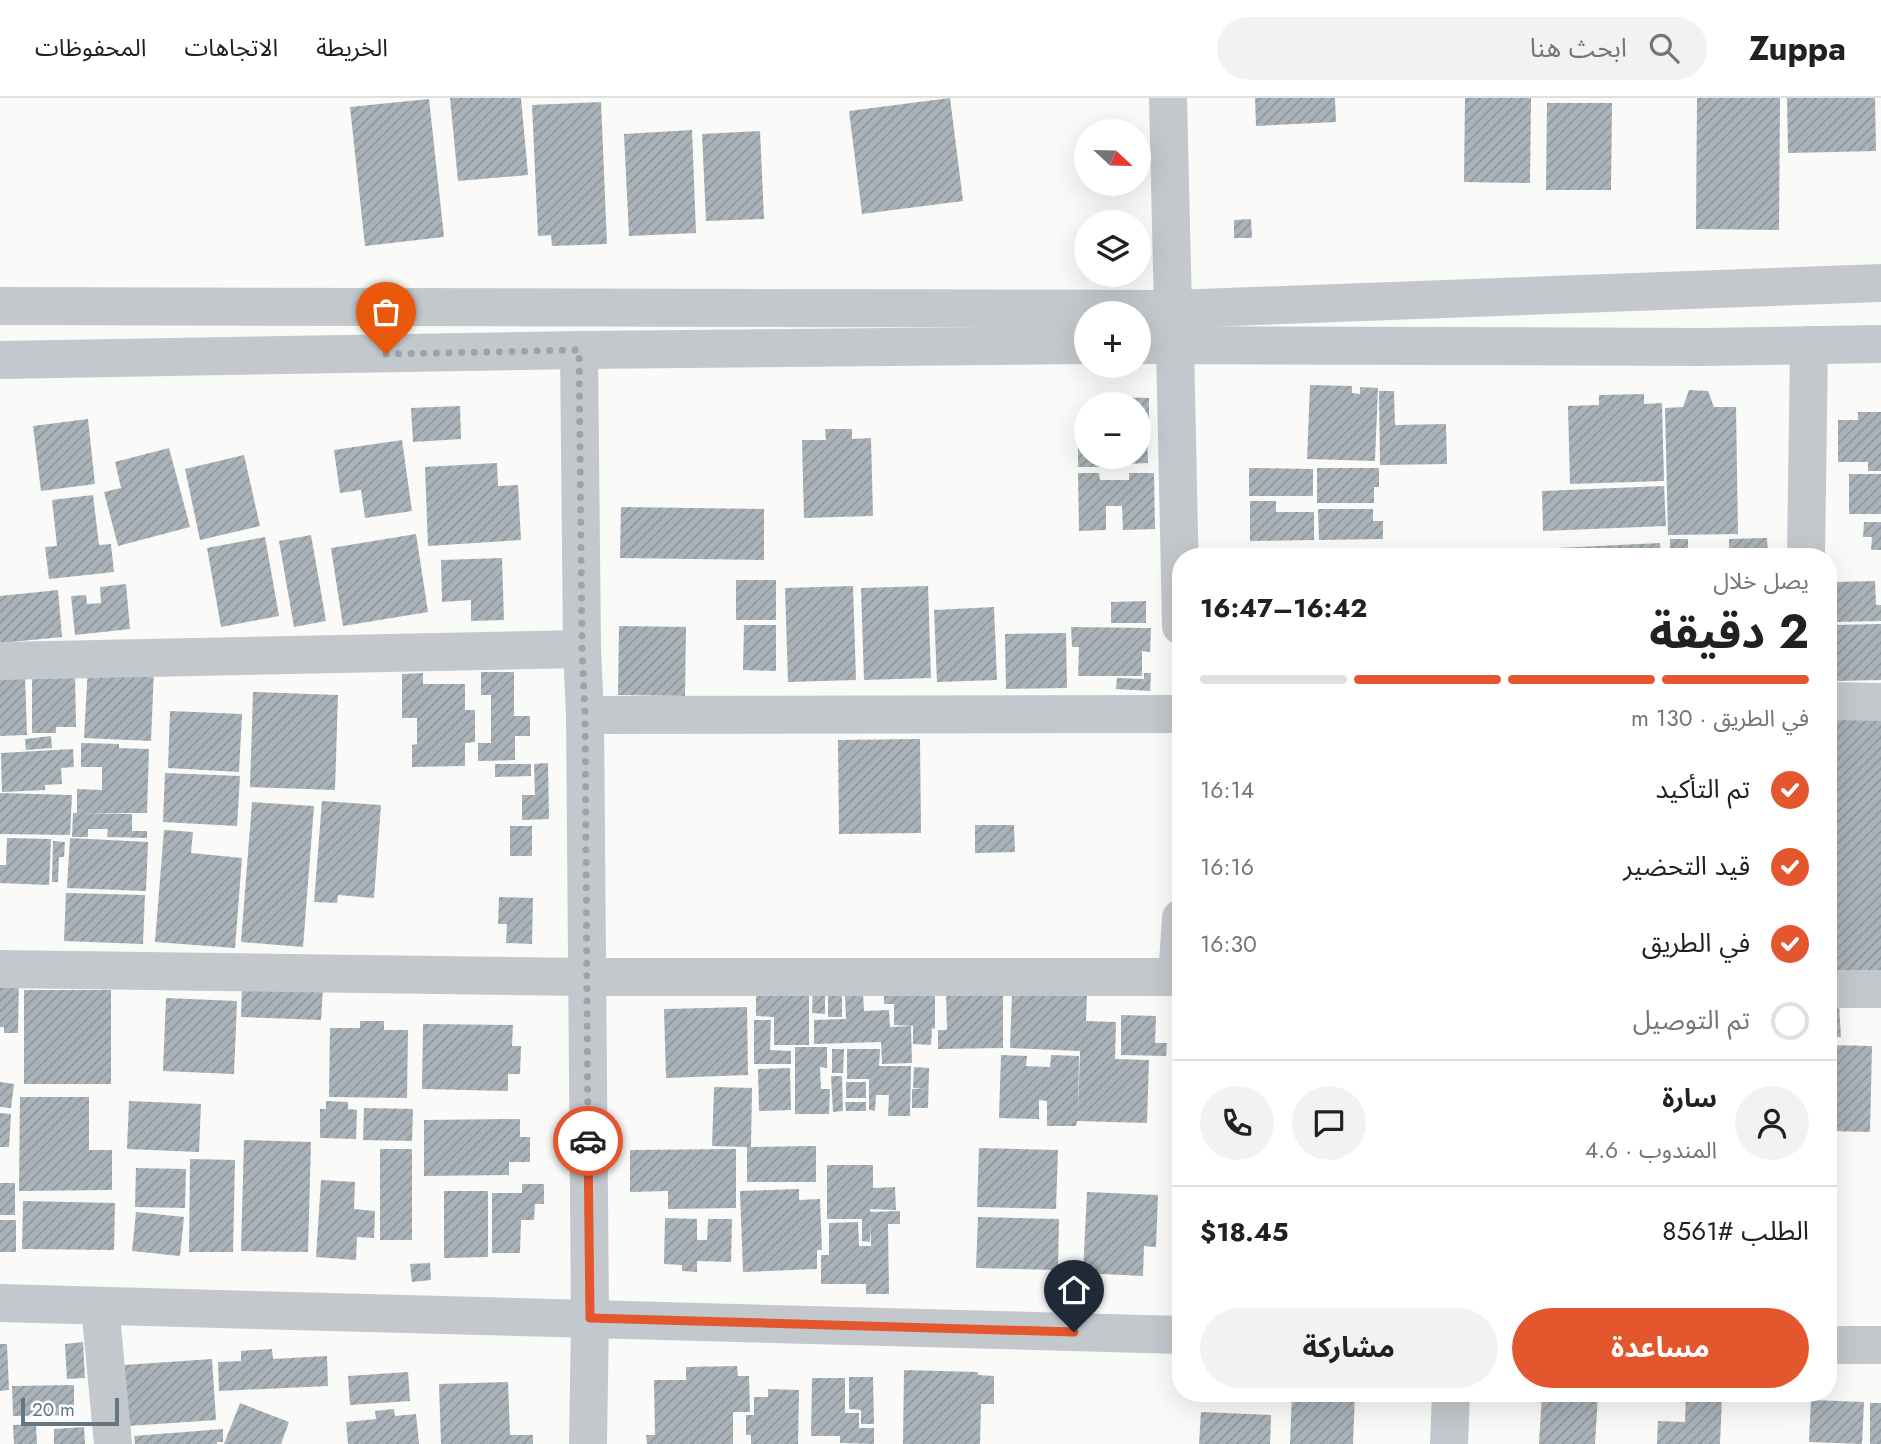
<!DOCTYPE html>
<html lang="ar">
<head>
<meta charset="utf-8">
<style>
  body { margin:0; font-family:Jost,"Noto Sans Arabic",sans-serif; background:#f2f2f2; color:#202124; direction:rtl; height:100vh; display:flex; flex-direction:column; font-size:26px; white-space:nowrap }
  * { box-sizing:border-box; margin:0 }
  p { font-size:23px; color:#757577 }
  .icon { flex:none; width:38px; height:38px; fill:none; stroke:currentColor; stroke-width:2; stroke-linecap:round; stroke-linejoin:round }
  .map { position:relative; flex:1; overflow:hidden; direction:ltr }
  .panel { position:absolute; left:1172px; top:450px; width:665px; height:854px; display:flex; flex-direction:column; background:#fff; border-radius:28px; box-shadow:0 7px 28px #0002; direction:rtl }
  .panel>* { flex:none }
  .needle { width:46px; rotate:112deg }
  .fabs { position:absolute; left:1074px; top:21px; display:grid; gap:14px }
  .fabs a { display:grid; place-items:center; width:77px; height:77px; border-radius:50%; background:#fff; box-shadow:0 7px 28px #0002; font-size:35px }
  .scale { position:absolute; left:21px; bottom:18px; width:98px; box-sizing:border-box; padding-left:7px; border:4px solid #657683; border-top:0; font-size:19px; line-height:24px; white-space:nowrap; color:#657683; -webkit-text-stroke:5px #fff; paint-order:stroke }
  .pin { position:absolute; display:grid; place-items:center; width:60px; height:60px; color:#fff; margin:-72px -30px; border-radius:50% 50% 50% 0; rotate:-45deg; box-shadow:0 0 7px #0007 }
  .pin .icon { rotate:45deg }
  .courier { position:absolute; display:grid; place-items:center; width:70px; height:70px; margin:-35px; border:5px solid #e4572e; border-radius:50%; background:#fff; color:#222; box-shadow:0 2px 9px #0007 }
  .head em { font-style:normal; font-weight:700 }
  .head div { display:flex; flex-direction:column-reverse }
  .head { display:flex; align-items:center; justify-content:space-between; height:119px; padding:0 28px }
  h1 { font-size:46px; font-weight:700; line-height:52px }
  .bar { display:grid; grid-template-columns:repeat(4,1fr); gap:10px 7px; align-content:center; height:84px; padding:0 28px }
  .bar i { height:9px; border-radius:5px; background:#e0e0e0 }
  .bar .active { background:#e4572e }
  .bar p { grid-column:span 4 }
  .line { display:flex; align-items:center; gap:18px; padding:0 28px; border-top:2px solid #e0e0e0 }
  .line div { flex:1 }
  .round { display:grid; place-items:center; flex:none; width:74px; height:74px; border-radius:37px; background:#f2f2f2 }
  ol { padding:0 28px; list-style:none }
  li { display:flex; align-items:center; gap:21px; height:77px }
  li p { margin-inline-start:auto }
  li .icon { padding:7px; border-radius:50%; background:#e4572e; color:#fff; stroke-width:4 }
  li:last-child { color:#757577 }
  li i { width:38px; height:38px; border:4px solid #e0e0e0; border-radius:50% }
  .button { display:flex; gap:14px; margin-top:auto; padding:14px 28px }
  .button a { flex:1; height:80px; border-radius:42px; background:#e4572e; color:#fff; font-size:28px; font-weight:700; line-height:80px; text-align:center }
  .button a+a { background:#f2f2f2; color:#202124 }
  header { display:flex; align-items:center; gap:42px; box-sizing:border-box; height:98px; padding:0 35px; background:#fff; border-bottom:2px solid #e0e0e0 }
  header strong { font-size:33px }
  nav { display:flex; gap:38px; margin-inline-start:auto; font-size:24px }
  .search { width:490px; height:63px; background:#f2f2f2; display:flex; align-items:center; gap:18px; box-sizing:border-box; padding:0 24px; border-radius:38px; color:#757577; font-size:26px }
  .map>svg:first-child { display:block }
  .building { fill:url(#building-hatch) }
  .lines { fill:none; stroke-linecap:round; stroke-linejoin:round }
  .minor { stroke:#c3c8cc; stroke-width:38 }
  .done { stroke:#99a4ac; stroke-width:7; stroke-dasharray:0 12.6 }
  .route { stroke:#e4572e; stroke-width:9 }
</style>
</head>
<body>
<header>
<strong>Zuppa</strong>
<div class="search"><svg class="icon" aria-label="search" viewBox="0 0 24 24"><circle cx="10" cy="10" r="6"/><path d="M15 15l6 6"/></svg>ابحث هنا</div>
<nav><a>الخريطة</a><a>الاتجاهات</a><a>المحفوظات</a></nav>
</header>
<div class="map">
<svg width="1881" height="1346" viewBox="0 0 1881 1346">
  <defs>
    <pattern id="building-hatch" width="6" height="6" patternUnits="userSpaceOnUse" patternTransform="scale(1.75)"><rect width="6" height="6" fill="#aab3b9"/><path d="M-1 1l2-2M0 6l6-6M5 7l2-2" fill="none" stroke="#8e969c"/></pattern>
  </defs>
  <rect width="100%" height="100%" fill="#fafaf8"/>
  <g class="building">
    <polygon points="450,0 521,0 528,77 458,83"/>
    <polygon points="950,0 963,103 862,116 849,13"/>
    <polygon points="1255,0 1335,0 1336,24 1256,28"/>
    <polygon points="1465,0 1531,0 1530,85 1464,84"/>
    <polygon points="1697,0 1780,0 1779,132 1696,131"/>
    <polygon points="1787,0 1875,0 1876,53 1788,55"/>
    <polygon points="429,1 444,139 365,148 350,9"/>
    <polygon points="601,4 607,146 552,148 551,137 538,138 532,7"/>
    <polygon points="1547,5 1612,5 1611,92 1546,92"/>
    <polygon points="692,32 696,135 629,138 624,36"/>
    <polygon points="760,33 764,121 706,123 702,36"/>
    <polygon points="1251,121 1252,140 1234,140 1234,122"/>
    <polygon points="1310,287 1352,288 1352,295 1360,296 1360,289 1378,290 1375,363 1307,361"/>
    <polygon points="1689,292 1708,293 1714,309 1736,309 1738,436 1668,437 1665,310 1683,309"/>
    <polygon points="1379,293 1394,293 1395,327 1446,326 1447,366 1380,367"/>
    <polygon points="1644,296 1644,306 1662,305 1664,383 1570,386 1568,308 1599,307 1599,297"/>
    <polygon points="1118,299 1149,300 1149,330 1139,330 1139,306 1118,306"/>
    <polygon points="460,308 461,341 413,344 411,310"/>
    <polygon points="1858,314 1881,314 1881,373 1868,373 1868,364 1838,364 1838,322 1858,322"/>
    <polygon points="88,321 95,386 41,393 33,328"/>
    <polygon points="825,331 852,331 852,341 871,340 873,418 804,420 802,342 826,342"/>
    <polygon points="1139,334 1147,334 1148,365 1127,366 1127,359 1139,359"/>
    <polygon points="402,342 412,413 365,420 361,392 340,395 334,352"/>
    <polygon points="1078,346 1087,346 1087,359 1123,359 1123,369 1078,369"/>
    <polygon points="169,350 190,429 118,448 104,394 121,390 115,364"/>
    <polygon points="244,357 260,428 200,442 185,371"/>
    <polygon points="497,365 498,388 518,387 521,442 428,448 425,369"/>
    <polygon points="1249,370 1313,371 1313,398 1249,398"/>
    <polygon points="1317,370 1379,370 1379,389 1374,389 1374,405 1317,405"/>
    <polygon points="1078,375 1099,375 1100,382 1129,382 1129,375 1154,375 1155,431 1123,432 1122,408 1106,408 1106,432 1079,433"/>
    <rect x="1849" y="376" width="32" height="40"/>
    <polygon points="1664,388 1666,428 1543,433 1542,393"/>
    <polygon points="93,397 99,447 111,446 114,474 49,481 45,449 57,448 52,402"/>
    <polygon points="1250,403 1276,403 1276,414 1314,414 1314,442 1250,443"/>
    <polygon points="621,409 764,411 764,462 620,460"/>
    <polygon points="1318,411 1373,411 1373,423 1383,423 1383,441 1319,442"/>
    <polygon points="1864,424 1881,424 1881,452 1871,452 1872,439 1863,439"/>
    <polygon points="416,436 428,514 343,528 331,450"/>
    <polygon points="311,437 326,523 294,529 279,443"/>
    <polygon points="265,439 279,518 221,529 207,450"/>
    <polygon points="1767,440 1768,458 1729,458 1729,441"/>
    <rect x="1670" y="441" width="18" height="17"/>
    <polygon points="1660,445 1661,458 1537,458 1537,451"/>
    <polygon points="502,460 504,522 471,523 471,502 442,504 441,462"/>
    <rect x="736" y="482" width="40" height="40"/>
    <polygon points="1875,483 1876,507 1881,507 1881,523 1835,524 1834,484"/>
    <polygon points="126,486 130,531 75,537 71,498 86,497 87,506 101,505 100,489"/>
    <polygon points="853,488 856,582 788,584 785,490"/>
    <polygon points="928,488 931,580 864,582 861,490"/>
    <polygon points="58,492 62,539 0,545 0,498"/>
    <polygon points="1146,503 1146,525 1111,525 1111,504"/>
    <polygon points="994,509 997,582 937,584 934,512"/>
    <polygon points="1881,526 1881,582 1835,583 1834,527"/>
    <polygon points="744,527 776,527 776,573 743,572"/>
    <polygon points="619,528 686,529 685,598 618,597"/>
    <polygon points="1071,529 1151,530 1150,554 1142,553 1142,578 1078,578 1079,549 1072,549"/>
    <polygon points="1066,535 1067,590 1006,591 1005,536"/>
    <polygon points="88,568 154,571 151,643 84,640"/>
    <polygon points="32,572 75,572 76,629 56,629 56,635 32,635"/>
    <polygon points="481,574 514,574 514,618 530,618 530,638 515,638 515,662 478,663 478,645 491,645 491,597 481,597"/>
    <polygon points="423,575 423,586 465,586 465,612 475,612 475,644 465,645 465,668 412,669 412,647 417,646 417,620 402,620 402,576"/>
    <polygon points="1144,575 1151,575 1150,593 1116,591 1117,580 1144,581"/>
    <polygon points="25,577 27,637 0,638 0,578"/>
    <polygon points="253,594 338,597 335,692 250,689"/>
    <polygon points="170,613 242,616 239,674 168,670"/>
    <polygon points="1829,621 1881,622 1881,876 1831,874 1832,809 1829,809"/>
    <polygon points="51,638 52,650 26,652 25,641"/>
    <polygon points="920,641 921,735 839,736 838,642"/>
    <polygon points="81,645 119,646 119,650 149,651 147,715 80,715 132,716 132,733 147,733 147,740 107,739 108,731 88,731 88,739 72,739 73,715 77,715 77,691 102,692 102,669 81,669"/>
    <polygon points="73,651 74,669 61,670 62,686 45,687 45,692 2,694 1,655"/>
    <polygon points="548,665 549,721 522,722 522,697 535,697 534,666"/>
    <polygon points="495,666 531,666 531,678 495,679"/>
    <polygon points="165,675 240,678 237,728 163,724"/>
    <polygon points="0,695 72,697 70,737 0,736"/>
    <polygon points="322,703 381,707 374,800 338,797 337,805 314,804"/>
    <polygon points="252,704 314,708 303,849 241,844"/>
    <polygon points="975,727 1014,727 1015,754 975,755"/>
    <rect x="510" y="728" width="22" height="30"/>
    <polygon points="164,732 193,734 191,755 242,760 235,850 155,844"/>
    <polygon points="7,740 51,741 49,787 0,785 0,767 6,767"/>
    <polygon points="70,740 148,744 146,793 67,790"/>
    <polygon points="53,743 65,744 64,759 59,759 58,784 52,784"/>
    <polygon points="66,795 145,797 143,846 64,843"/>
    <polygon points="499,799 533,800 532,846 506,845 507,826 498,826"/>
    <polygon points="0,880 19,881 18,935 4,935 4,929 0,929"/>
    <polygon points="884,883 935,898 935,931 932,930 931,947 913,946 913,928 916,928 894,927 894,906 884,906"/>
    <polygon points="242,887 323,889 321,922 241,919"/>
    <polygon points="756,888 809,888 809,947 774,947 774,919 756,918"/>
    <polygon points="813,888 825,888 825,916 812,915"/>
    <rect x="24" y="892" width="87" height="94"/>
    <polygon points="946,892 1003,892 1003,950 938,951 938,932 947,932"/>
    <polygon points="1012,895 1087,897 1086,923 1116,924 1115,961 1149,962 1147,1025 1077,1023 1076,1028 1047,1028 1047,1003 1039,1002 1039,1021 999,1020 1001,957 1027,958 1026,968 1050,969 1051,957 1079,958 1078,1017 1080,953 1010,950"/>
    <polygon points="845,896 863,896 864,913 889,912 890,929 911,928 912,965 882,966 881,944 814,946 814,922 846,921"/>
    <polygon points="828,897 842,898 842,919 828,919"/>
    <polygon points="166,900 237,903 234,976 163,973"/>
    <polygon points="1829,906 1839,906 1841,939 1829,939"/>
    <polygon points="747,909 748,977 666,980 664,911"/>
    <polygon points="1121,917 1156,918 1155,945 1167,945 1166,958 1121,957"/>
    <polygon points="754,922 771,922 770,952 791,953 791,966 754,966"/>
    <polygon points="360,923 384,923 384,932 408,932 407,1000 329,999 330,930 360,930"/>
    <polygon points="423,926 513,927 512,948 521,948 520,976 508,976 508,993 422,991"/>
    <polygon points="1829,947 1872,948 1870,1034 1829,1033"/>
    <polygon points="795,949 827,949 827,970 820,969 821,991 830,991 829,1016 795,1016"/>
    <polygon points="832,951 844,951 843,975 832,975"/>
    <polygon points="847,951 880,951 879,968 911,968 910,1018 888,1018 889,997 876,997 875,1013 869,1012 869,981 847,981"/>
    <polygon points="914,969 929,970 928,1010 912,1010 912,991 925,991 913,990"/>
    <polygon points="790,970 791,1012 759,1013 758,971"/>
    <polygon points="831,978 842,978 843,1013 833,1014"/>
    <polygon points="0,984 14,986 11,1010 0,1009"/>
    <rect x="846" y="984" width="20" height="16"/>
    <polygon points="714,989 752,990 751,1049 816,1048 816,1084 747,1084 747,1049 712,1048"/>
    <polygon points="20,999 89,999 89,1052 112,1052 112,1092 19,1093"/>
    <polygon points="129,1003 201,1006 199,1054 127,1051"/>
    <polygon points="326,1003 348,1004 348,1011 357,1012 356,1041 320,1040 320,1011 326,1011"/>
    <polygon points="845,1004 866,1004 866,1013 846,1013"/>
    <polygon points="364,1010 413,1011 412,1043 363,1042"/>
    <polygon points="0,1015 11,1016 9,1049 0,1049"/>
    <polygon points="520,1021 520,1039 530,1039 530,1064 509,1064 509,1077 424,1078 424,1022"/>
    <polygon points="244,1042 311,1044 308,1154 241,1153"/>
    <polygon points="979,1050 1058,1052 1056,1111 977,1109"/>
    <rect x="380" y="1051" width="32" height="91"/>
    <polygon points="736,1051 736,1110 668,1111 668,1093 630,1094 630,1052"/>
    <polygon points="190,1061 235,1062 233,1154 189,1154"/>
    <polygon points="827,1067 873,1067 873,1090 895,1089 896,1112 870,1111 870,1114 900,1113 900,1126 888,1126 889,1196 866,1196 866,1186 821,1186 821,1157 829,1157 829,1125 858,1124 859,1148 871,1148 871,1127 870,1144 862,1143 862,1121 827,1121"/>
    <polygon points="136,1070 186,1071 185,1110 135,1109"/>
    <polygon points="321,1082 355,1084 354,1111 375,1113 374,1140 357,1139 356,1162 316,1159"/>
    <rect x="0" y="1085" width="15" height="32"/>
    <polygon points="522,1086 544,1086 544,1106 535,1106 534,1122 521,1122 520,1155 492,1155 492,1095 522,1095"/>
    <polygon points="799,1091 799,1102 820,1101 822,1152 817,1152 817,1171 743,1174 740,1093"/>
    <polygon points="444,1093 488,1093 488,1159 444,1160"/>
    <polygon points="1087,1094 1158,1097 1156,1149 1144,1148 1143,1178 1083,1175"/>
    <polygon points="23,1103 115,1105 114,1152 22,1151"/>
    <polygon points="136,1114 184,1119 180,1158 132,1153"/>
    <polygon points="978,1119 1059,1121 1058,1172 976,1170"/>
    <polygon points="665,1120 697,1121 697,1142 707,1142 708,1121 732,1121 731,1164 697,1163 697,1174 682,1173 682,1167 664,1166"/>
    <rect x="0" y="1122" width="16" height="32"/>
    <polygon points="430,1165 431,1182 412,1184 410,1166"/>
    <polygon points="83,1244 85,1280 67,1281 65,1246"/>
    <polygon points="0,1246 7,1246 9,1292 0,1293"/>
    <polygon points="272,1251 273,1261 327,1258 328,1288 219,1293 218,1264 241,1263 241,1253"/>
    <polygon points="212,1261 216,1322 128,1328 124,1267"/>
    <polygon points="737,1268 738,1278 749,1278 750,1314 733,1314 733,1346 647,1346 646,1337 655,1337 654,1282 686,1282 686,1269"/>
    <polygon points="904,1272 978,1274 978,1277 994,1278 994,1306 981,1306 980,1346 903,1346"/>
    <polygon points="408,1274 410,1303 350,1307 348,1278"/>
    <polygon points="849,1279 873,1279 874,1326 861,1326 861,1312 849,1311"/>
    <polygon points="812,1280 845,1280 845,1315 859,1315 859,1330 874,1330 874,1346 840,1345 840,1338 811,1338"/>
    <polygon points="508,1284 510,1337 533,1337 533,1346 441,1346 439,1286"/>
    <polygon points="74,1287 74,1317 13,1318 12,1288"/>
    <polygon points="768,1291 799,1292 798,1346 751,1346 751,1337 746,1337 746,1317 754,1317 754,1299 768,1299"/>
    <polygon points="1292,1295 1355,1295 1353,1346 1290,1346"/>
    <polygon points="1542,1295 1598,1296 1595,1346 1539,1346"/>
    <polygon points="1686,1298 1722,1299 1720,1346 1657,1346 1658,1323 1685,1324"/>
    <polygon points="1811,1302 1864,1304 1862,1346 1809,1344"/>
    <polygon points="240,1305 289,1324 281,1346 224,1346"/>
    <rect x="1870" y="1305" width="11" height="41"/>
    <polygon points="394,1311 395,1318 416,1316 419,1346 348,1346 346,1324 376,1321 375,1313"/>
    <polygon points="1201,1314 1271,1317 1270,1346 1199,1346"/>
    <polygon points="36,1326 37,1346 14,1346 13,1327"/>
    <polygon points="84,1329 85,1346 54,1346 54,1331"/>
    <polygon points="223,1331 223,1344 217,1344 217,1346 135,1346 134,1338"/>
  </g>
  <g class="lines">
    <g class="minor">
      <polyline points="1168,0 1173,211"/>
      <polyline points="0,208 1173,211 1881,185"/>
      <polyline points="1175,246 1181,528"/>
      <polyline points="1139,247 1703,249 1881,246"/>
      <polyline points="579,252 582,551 585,617 590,1220 588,1346"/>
      <polyline points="0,262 579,252 1087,247"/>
      <polyline points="1806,458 1809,247"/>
      <polyline points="0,563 582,551"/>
      <polyline points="1829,603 1881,604"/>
      <polyline points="585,617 1181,616"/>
      <polyline points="0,871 586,879 1181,879"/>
      <polyline points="1177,879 1181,820"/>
      <polyline points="1829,891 1881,891"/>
      <polyline points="0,1205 1181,1237"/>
      <polyline points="100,1208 113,1346"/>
      <polyline points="1829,1247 1881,1247"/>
      <polyline points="1449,1346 1451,1295"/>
    </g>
  </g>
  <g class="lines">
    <polyline class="done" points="386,256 579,252 582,551 585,617 588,1043"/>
    <polyline class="route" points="588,1043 590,1220 1074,1234"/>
  </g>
</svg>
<div class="fabs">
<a><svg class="needle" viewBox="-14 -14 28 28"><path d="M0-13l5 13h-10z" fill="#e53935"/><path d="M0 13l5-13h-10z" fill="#757577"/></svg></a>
<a><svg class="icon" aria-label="layers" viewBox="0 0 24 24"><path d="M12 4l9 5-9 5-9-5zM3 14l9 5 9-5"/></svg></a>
<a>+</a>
<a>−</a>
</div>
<div class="scale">20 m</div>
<div class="pin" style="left:386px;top:256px;background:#ea580c"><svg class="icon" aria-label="bag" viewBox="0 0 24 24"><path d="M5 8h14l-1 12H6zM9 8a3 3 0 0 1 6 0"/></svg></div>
<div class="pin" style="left:1074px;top:1234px;background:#1f2937"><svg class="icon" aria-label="home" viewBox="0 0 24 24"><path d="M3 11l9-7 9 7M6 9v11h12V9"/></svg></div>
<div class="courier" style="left:588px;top:1043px"><svg class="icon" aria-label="car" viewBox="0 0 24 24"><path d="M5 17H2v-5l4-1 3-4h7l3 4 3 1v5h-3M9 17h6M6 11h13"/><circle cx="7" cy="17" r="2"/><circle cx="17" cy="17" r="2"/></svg></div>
<section class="panel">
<div class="head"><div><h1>2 دقيقة</h1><p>يصل خلال</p></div><em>16:42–16:47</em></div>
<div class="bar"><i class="active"></i><i class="active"></i><i class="active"></i><i></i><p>في الطريق · 130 m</p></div>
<ol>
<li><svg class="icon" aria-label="check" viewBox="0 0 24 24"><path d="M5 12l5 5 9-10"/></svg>تم التأكيد<p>16:14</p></li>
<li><svg class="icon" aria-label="check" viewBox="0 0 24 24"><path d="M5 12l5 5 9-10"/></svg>قيد التحضير<p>16:16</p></li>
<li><svg class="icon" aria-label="check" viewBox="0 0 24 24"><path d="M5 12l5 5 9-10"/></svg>في الطريق<p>16:30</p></li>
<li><i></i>تم التوصيل</li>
</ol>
<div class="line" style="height:126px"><a class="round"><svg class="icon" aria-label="person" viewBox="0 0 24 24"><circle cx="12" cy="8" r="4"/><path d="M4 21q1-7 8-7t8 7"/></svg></a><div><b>سارة</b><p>المندوب · 4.6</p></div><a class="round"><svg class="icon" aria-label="chat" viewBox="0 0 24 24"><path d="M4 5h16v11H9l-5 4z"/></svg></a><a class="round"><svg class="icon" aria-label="phone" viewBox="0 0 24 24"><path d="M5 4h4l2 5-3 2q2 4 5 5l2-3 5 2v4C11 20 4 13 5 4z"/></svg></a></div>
<div class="line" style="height:91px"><div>الطلب #8561</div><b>$18.45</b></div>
<div class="button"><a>مساعدة</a><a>مشاركة</a></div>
</section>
</div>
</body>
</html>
